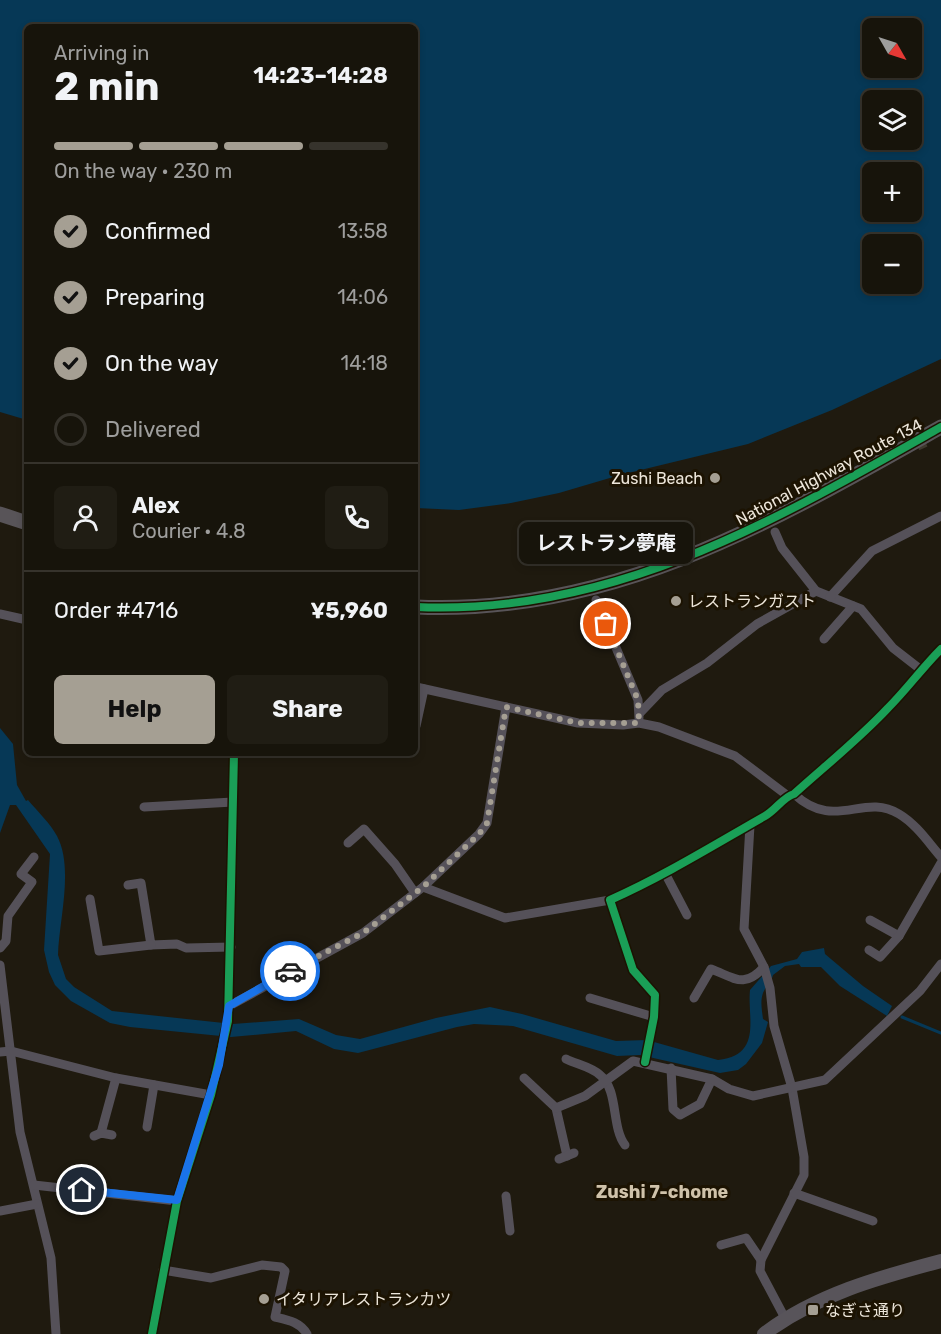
<!DOCTYPE html>
<html lang="en">
<head>
<meta charset="utf-8">
<style>
  body { margin:0; font-family:Rubik,"Noto Sans JP",sans-serif; background:#201d14; color:#f1f3f6; height:100vh; display:flex; flex-direction:column; font-size:22px; white-space:nowrap }
  * { box-sizing:border-box; margin:0 }
  p { font-size:20px; color:#9e9e9d }
  .icon { flex:none; width:33px; height:33px; fill:none; stroke:currentColor; stroke-width:2; stroke-linecap:round; stroke-linejoin:round }
  .map { position:relative; flex:1; overflow:hidden }
  .panel { position:absolute; left:24px; top:24px; width:394px; height:732px; display:flex; flex-direction:column; background:#17140b; border-radius:9px; box-shadow:0 3px 9px #0003,0 0 0 2px #36332c }
  .panel>* { flex:none }
  .needle { width:39px; rotate:129deg }
  .fabs { position:absolute; left:862px; top:18px; display:grid; gap:12px }
  .fabs a { display:grid; place-items:center; width:60px; height:60px; border-radius:9px; background:#17140b; box-shadow:0 3px 9px #0003,0 0 0 2px #36332c; font-size:30px }
  .pin { position:absolute; display:grid; place-items:center; width:51px; height:51px; color:#fff; margin:-26px; border:3px solid #fff; border-radius:50%; box-shadow:0 2px 6px #0007 }
  .courier { position:absolute; display:grid; place-items:center; width:60px; height:60px; margin:-30px; border:4px solid #1a73e8; border-radius:50%; background:#fff; color:#222; box-shadow:0 2px 8px #0007 }
  .bubble { position:absolute; height:42px; border-radius:9px; background:#17140b; box-shadow:0 3px 9px #0003,0 0 0 2px #36332c; font-size:20px; font-weight:700; line-height:42px; text-align:center }
  .headline em { font-style:normal; font-weight:700 }
  .headline div { display:flex; flex-direction:column-reverse }
  .headline { display:flex; align-items:center; justify-content:space-between; height:102px; padding:0 30px }
  h1 { font-size:39px; font-weight:700; line-height:45px }
  .bar { display:grid; grid-template-columns:repeat(4,1fr); gap:9px 6px; align-content:center; height:72px; padding:0 30px }
  .bar i { height:8px; border-radius:4px; background:#36332c }
  .bar .current { background:#a59f93 }
  .bar p { grid-column:span 4 }
  .line { display:flex; align-items:center; gap:15px; padding:0 30px; border-top:2px solid #36332c }
  .line div { flex:1 }
  .round { display:grid; place-items:center; flex:none; width:63px; height:63px; border-radius:9px; background:#201d14 }
  ol { padding:0 30px; list-style:none }
  li { display:flex; align-items:center; gap:18px; height:66px }
  li p { margin-inline-start:auto }
  li .icon { padding:6px; border-radius:50%; background:#a59f93; color:#111; stroke-width:4 }
  li:last-child { color:#9e9e9d }
  li i { width:33px; height:33px; border:3px solid #36332c; border-radius:50% }
  .button { display:flex; gap:12px; margin-top:auto; padding:12px 30px }
  .button a { flex:1; height:69px; border-radius:9px; background:#a59f93; color:#111; font-size:24px; font-weight:700; line-height:69px; text-align:center }
  .button a+a { background:#201d14; color:#f1f3f6 }
  .map>svg:first-child { display:block }
  .water { fill:#063856; fill-rule:evenodd }
  .lines { fill:none; stroke-linecap:round; stroke-linejoin:round }
  .stream { stroke:#063856; stroke-width:3 }
  .minor-tunnel { stroke:#3e392d; stroke-width:9; stroke-dasharray:9 4.5; stroke-linecap:butt }
  .minor { stroke:#555159; stroke-width:9 }
  .secondary { stroke:#58545a; stroke-width:14 }
  .trunk { stroke:#585458; stroke-width:15 }
  .cycleway-casing { stroke:#1c1302; stroke-width:11 }
  .cycleway { stroke:#1a9f57; stroke-width:8 }
  .done { stroke:#a59f93; stroke-width:6; stroke-dasharray:0 10.8 }
  .route { stroke:#1a73e8; stroke-width:8 }
  .poi-dot { fill:#a59f93; stroke:#1c1302; stroke-width:2 }
  .labels { text-anchor:middle; dominant-baseline:central; stroke-width:6; stroke-linejoin:round; paint-order:stroke }
  .street-label { font-size:16px; fill:#ede6da; stroke:#1c1302 }
  .poi-label { font-size:16px; fill:#ede6da; stroke:#1c1302; text-anchor:start }
  .neighbourhood-label { font-size:18px; font-weight:bold; fill:#cfc2aa; stroke:#1c1302 }
</style>
</head>
<body>
<div class="map">
<svg width="941" height="1334" viewBox="0 0 941 1334">
  <rect width="100%" height="100%" fill="#1f1a0f"/>
  <g class="water">
    <path d="M0,0H941V359L832,410L748,444L620,475L559,493L511,503L459,510L416,508V27H27V420L0,412ZM873,28H912V68H873ZM873,100H912V140H873ZM912,172V212H873V172ZM873,244H912V284H873Z"/>
    <path d="M0,728L13,744L17,785L26,801L28,800C38,812 50,823 57,836C74,868 59,920 58,955L66,979L74,987L112,1011L233,1024L299,1019L336,1035L360,1039L436,1018L490,1007L522,1014L616,1041L647,1040L718,1060C763,1055 747,1017 750,990L771,966L797,959L802,952L824,948L825,954L863,986L892,1006L887,1016L840,986L821,967H801L799,964L785,966L773,975C771,983 766,986 763,993C760,1001 762,1011 763,1019L768,1022L762,1043L746,1064L738,1070L720,1073L640,1055L617,1056L513,1026L474,1024L457,1027L358,1053L334,1049L296,1031L231,1037L130,1027L110,1023L71,1001L55,985L49,972L44,950L50,854L16,805H10L0,833Z"/>
  </g>
  <g class="lines">
    <polyline class="stream" points="902,1017 941,1033"/>
    <polyline class="minor-tunnel" points="914,428 925,452"/>
    <g class="minor">
      <polyline points="775,532 782,548 816,591 861,609 893,648 920,669"/>
      <polyline points="830,597 872,551 941,516"/>
      <polyline points="596,600 638,700 639,718"/>
      <polyline points="0,614 27,620"/>
      <polyline points="824,639 853,606"/>
      <polyline points="416,687 578,723 623,725 639,723 659,727 735,756 788,796"/>
      <polyline points="640,713 662,690 707,663 757,624 816,591"/>
      <polyline points="416,726 424,689"/>
      <polyline points="341,753 348,753"/>
      <path d="M794,794C835,832 863,792 899,814C916,824 928,842 941,857"/>
      <polyline points="144,807 233,802"/>
      <polyline points="750,825 744,929 764,967 770,988 774,1026 792,1088 804,1157 804,1175 761,1260 760,1271 786,1320"/>
      <polyline points="348,843 364,829 395,864 415,893"/>
      <polyline points="665,873 687,915"/>
      <polyline points="128,885 141,883 151,945 177,944 186,948 231,947"/>
      <polyline points="423,887 505,918 610,900"/>
      <polyline points="90,899 99,951 151,945"/>
      <polyline points="870,920 899,936"/>
      <polyline points="0,948 6,941 8,916 32,882 21,874 34,857"/>
      <polyline points="869,950 880,957 899,936 941,863"/>
      <polyline points="0,965 20,1132 51,1258 56,1334"/>
      <polyline points="590,998 654,1017"/>
      <path d="M694,998L711,969C735,978 744,989 764,967"/>
      <polyline points="229,1006 363,933 423,887 479,834 487,823 506,707"/>
      <polyline points="0,1052 11,1051 116,1078 211,1095"/>
      <path d="M566,1059C576,1064 592,1067 600,1075C619,1090 611,1127 625,1145"/>
      <path d="M645,1062L654,1017L655,995L633,970L610,900C664,876 714,845 765,816C776,810 783,797 794,794C825,766 859,739 888,708C907,689 922,668 941,649"/>
      <polyline points="671,1068 673,1109 680,1115 700,1104 712,1079"/>
      <polyline points="524,1078 556,1108 567,1156"/>
      <polyline points="556,1108 585,1096 633,1061 712,1079 729,1089 753,1096 825,1080 920,991 941,964"/>
      <polyline points="147,1127 154,1085"/>
      <polyline points="101,1133 116,1078"/>
      <polyline points="94,1136 101,1133 112,1135"/>
      <polyline points="559,1159 574,1153"/>
      <polyline points="34,1185 177,1201"/>
      <polyline points="794,1193 873,1221"/>
      <polyline points="506,1196 510,1231"/>
      <polyline points="0,1211 37,1204"/>
      <polyline points="721,1245 746,1238 761,1260"/>
      <path d="M163,1270L211,1278L262,1265L281,1267L285,1271L275,1317C288,1320 300,1322 307,1334"/>
      <polyline points="152,1334 177,1201 211,1095 228,1021 234,753"/>
    </g>
    <path class="secondary" d="M764,1334C815,1295 880,1277 941,1261"/>
    <g class="trunk">
      <polyline points="0,514 27,523"/>
      <path d="M416,607C613,616 776,520 941,427"/>
    </g>
    <g class="cycleway-casing">
      <g id="cycleway">
        <path d="M416,607C613,616 776,520 941,427"/>
        <path d="M645,1062L654,1017L655,995L633,970L610,900C664,876 714,845 765,816C776,810 783,797 794,794C825,766 859,739 888,708C907,689 922,668 941,649"/>
        <polyline points="152,1334 177,1201 211,1095 228,1021 234,753"/>
      </g>
    </g>
    <use href="#cycleway" class="cycleway"/>
  </g>
  <g class="lines">
    <polyline class="done" points="290,971 363,933 423,887 479,834 487,823 506,707 578,723 639,723 638,700 606,624"/>
    <polyline class="route" points="82,1190 177,1200 219,1065 229,1006 290,971"/>
  </g>
  <g class="poi-dot">
    <circle cx="715" cy="478" r="6"/>
    <circle cx="676" cy="601" r="6"/>
    <circle cx="264" cy="1299" r="6"/>
    <rect x="807" y="1304" width="12" height="12" rx="3"/>
  </g>
  <g class="labels">
    <g class="street-label">
      <text transform="translate(829 472) rotate(-28)">National Highway Route 134</text>
    </g>
    <g class="poi-label">
      <text x="703" y="478" text-anchor="end">Zushi Beach</text>
      <text x="688" y="601">レストランガスト</text>
      <text x="276" y="1299">イタリアレストランカツ</text>
      <text x="825" y="1310">なぎさ通り</text>
    </g>
    <g class="neighbourhood-label">
      <text x="662" y="1192">Zushi 7-chome</text>
    </g>
  </g>
</svg>
<div class="fabs">
<a><svg class="needle" viewBox="-14 -14 28 28"><path d="M0-13l5 13h-10z" fill="#e53935"/><path d="M0 13l5-13h-10z" fill="#9e9e9d"/></svg></a>
<a><svg class="icon" aria-label="layers" viewBox="0 0 24 24"><path d="M12 4l9 5-9 5-9-5zM3 14l9 5 9-5"/></svg></a>
<a>+</a>
<a>−</a>
</div>
<div class="pin" style="left:606px;top:624px;background:#ea580c"><svg class="icon" aria-label="bag" viewBox="0 0 24 24"><path d="M5 8h14l-1 12H6zM9 8a3 3 0 0 1 6 0"/></svg></div>
<div class="pin" style="left:82px;top:1190px;background:#1f2937"><svg class="icon" aria-label="home" viewBox="0 0 24 24"><path d="M3 11l9-7 9 7M6 9v11h12V9"/></svg></div>
<div class="courier" style="left:290px;top:971px"><svg class="icon" aria-label="car" viewBox="0 0 24 24"><path d="M5 17H2v-5l4-1 3-4h7l3 4 3 1v5h-3M9 17h6M6 11h13"/><circle cx="7" cy="17" r="2"/><circle cx="17" cy="17" r="2"/></svg></div>
<div class="bubble" style="left:519px;top:522px;width:174px">レストラン夢庵</div>
<section class="panel">
<div class="headline"><div><h1>2 min</h1><p>Arriving in</p></div><em>14:23–14:28</em></div>
<div class="bar"><i class="current"></i><i class="current"></i><i class="current"></i><i></i><p>On the way · 230 m</p></div>
<ol>
<li><svg class="icon" aria-label="check" viewBox="0 0 24 24"><path d="M5 12l5 5 9-10"/></svg>Confirmed<p>13:58</p></li>
<li><svg class="icon" aria-label="check" viewBox="0 0 24 24"><path d="M5 12l5 5 9-10"/></svg>Preparing<p>14:06</p></li>
<li><svg class="icon" aria-label="check" viewBox="0 0 24 24"><path d="M5 12l5 5 9-10"/></svg>On the way<p>14:18</p></li>
<li><i></i>Delivered</li>
</ol>
<div class="line" style="height:108px"><a class="round"><svg class="icon" aria-label="person" viewBox="0 0 24 24"><circle cx="12" cy="8" r="4"/><path d="M4 21q1-7 8-7t8 7"/></svg></a><div><b>Alex</b><p>Courier · 4.8</p></div><a class="round"><svg class="icon" aria-label="phone" viewBox="0 0 24 24"><path d="M5 4h4l2 5-3 2q2 4 5 5l2-3 5 2v4C11 20 4 13 5 4z"/></svg></a></div>
<div class="line" style="height:78px"><div>Order #4716</div><b>¥5,960</b></div>
<div class="button"><a>Help</a><a>Share</a></div>
</section>
</div>
</body>
</html>
